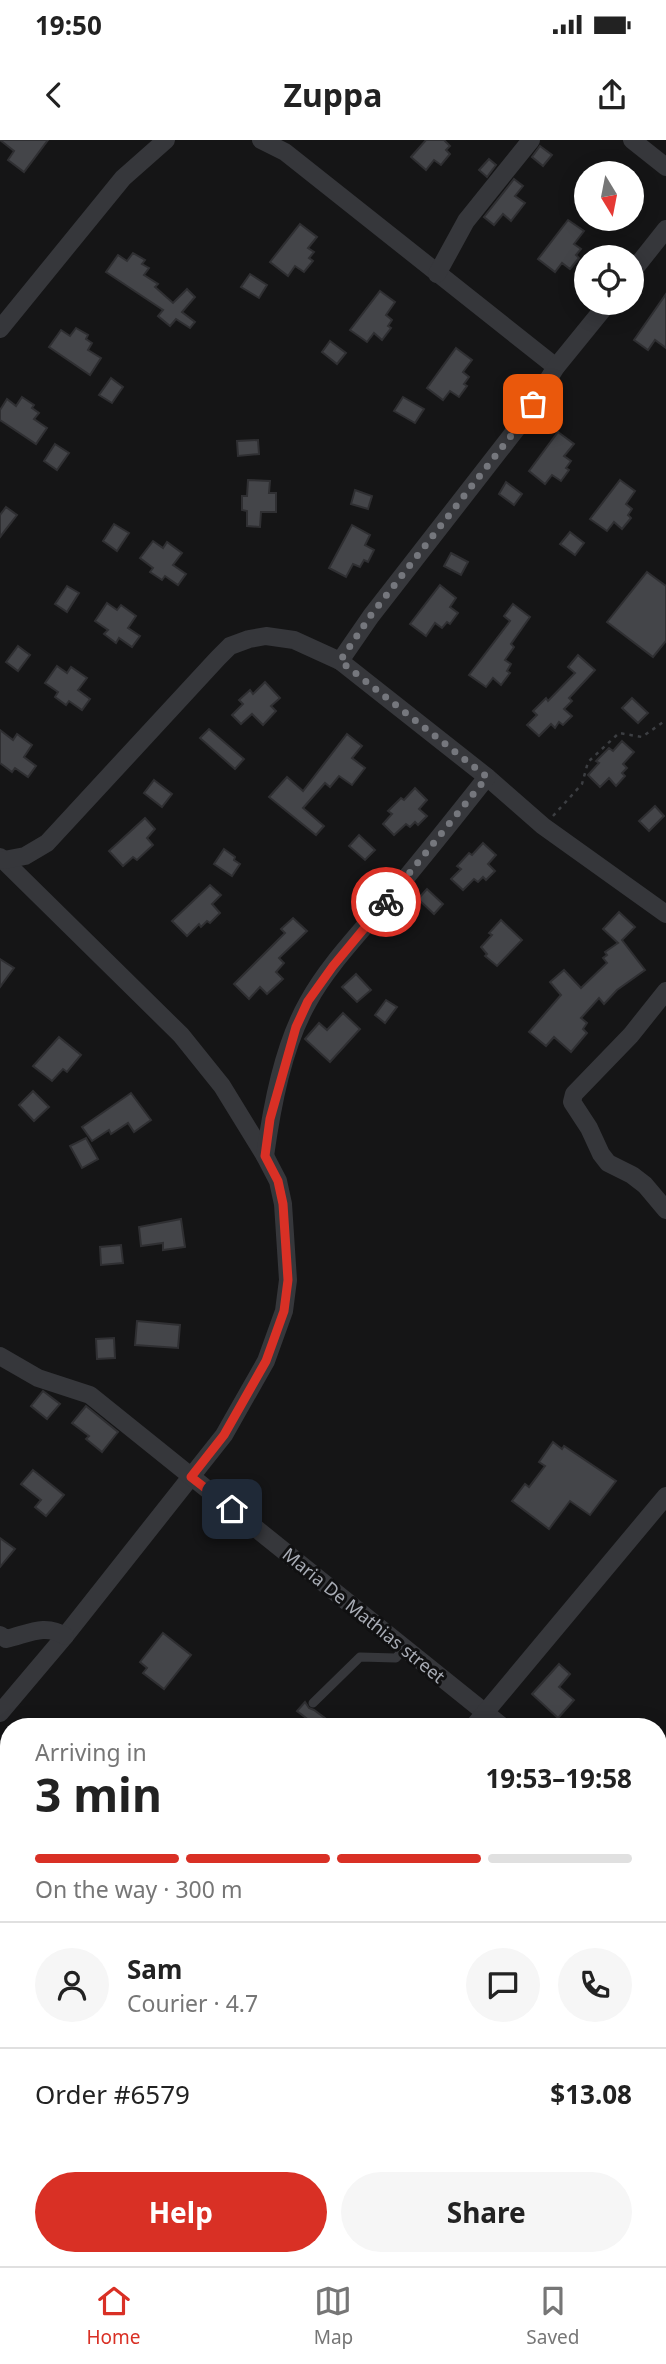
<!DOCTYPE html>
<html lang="en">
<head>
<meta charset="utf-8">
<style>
  body { margin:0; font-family:"Noto Sans",sans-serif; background:#f6f6f6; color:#222; height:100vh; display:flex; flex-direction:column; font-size:26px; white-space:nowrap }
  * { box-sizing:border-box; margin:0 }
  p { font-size:23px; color:#767676 }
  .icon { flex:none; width:38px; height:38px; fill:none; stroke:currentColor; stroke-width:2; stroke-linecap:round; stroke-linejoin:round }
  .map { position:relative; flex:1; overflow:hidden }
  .drawer { position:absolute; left:0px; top:1578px; width:667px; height:548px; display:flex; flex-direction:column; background:#fff; border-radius:28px 28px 0 0; box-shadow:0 4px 18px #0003 }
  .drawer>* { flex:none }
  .needle { width:46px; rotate:170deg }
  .buttons { position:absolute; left:574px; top:21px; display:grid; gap:14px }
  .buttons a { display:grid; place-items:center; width:70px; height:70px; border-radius:50%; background:#fff; box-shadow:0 4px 18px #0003; font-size:35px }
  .pin { position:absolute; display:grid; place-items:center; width:60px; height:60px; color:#fff; margin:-30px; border-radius:14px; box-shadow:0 4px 10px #0006 }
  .courier { position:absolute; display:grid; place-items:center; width:70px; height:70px; margin:-35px; border:5px solid #d93025; border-radius:50%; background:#fff; color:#222; box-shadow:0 2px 9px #0007 }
  .summary em { font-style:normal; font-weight:700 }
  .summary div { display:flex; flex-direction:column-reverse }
  .summary { display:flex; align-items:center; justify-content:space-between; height:119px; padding:0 35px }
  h1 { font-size:46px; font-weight:700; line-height:52px }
  .bar { display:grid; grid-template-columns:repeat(4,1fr); gap:10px 7px; align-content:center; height:84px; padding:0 35px }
  .bar i { height:9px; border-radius:5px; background:#e0e0e0 }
  .bar .selected { background:#d93025 }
  .bar p { grid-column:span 4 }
  .line { display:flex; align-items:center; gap:18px; padding:0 35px; border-top:2px solid #e0e0e0 }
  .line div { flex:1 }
  .round { display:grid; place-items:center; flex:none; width:74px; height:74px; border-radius:37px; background:#f6f6f6 }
  .cta { display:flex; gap:14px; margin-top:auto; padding:14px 35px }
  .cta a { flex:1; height:80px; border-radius:42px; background:#d93025; color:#fff; font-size:28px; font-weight:700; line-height:80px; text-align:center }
  .cta a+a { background:#f6f6f6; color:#222 }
  .status { display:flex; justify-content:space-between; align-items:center; height:49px; padding:0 35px; background:#fff; direction:ltr }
  .status svg { height:19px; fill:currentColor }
  header { display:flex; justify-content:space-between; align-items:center; height:91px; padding:0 35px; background:#fff; font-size:32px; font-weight:700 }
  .dock { display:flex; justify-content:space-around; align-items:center; height:98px; border-top:2px solid #e0e0e0; background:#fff; font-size:19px; color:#767676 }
  .dock a { display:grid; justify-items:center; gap:4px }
  .dock .selected { color:#d93025 }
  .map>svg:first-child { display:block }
  .building { fill:#444549; stroke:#2f2f32; stroke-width:2 }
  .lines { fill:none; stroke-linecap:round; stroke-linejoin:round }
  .path { stroke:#3c3e42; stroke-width:2.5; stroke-dasharray:3.5 5; stroke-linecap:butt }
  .service { stroke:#36373b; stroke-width:9 }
  .minor { stroke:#36373b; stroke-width:18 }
  .done { stroke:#75777d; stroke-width:7; stroke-dasharray:0 12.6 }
  .route { stroke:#d93025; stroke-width:9 }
  .labels { text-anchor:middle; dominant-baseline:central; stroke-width:6; stroke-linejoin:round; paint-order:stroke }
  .street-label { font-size:18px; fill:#a8acb5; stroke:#101011 }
</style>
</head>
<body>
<div class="status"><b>19:50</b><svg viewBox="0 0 49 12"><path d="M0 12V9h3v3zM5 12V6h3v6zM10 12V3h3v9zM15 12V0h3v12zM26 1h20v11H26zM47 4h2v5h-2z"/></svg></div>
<header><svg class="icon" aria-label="back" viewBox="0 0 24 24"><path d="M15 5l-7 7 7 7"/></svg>Zuppa<svg class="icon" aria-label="share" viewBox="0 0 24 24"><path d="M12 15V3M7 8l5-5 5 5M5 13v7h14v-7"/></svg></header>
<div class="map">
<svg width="666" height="2126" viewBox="0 0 666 2126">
  <rect width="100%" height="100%" fill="#151516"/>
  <g class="building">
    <polygon points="0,0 48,0 24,32 8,20 14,11"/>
    <polygon points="426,0 444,0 450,6 446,10 450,14 441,25 434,20 426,30 411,17"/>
    <polygon points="540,6 552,15 543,26 532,17"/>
    <polygon points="489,19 496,25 487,37 479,30"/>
    <polygon points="514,39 523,46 515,56 525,63 511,81 503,74 494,85 484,77"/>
    <polygon points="568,80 584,91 574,104 581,109 576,115 579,118 570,129 562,123 555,132 538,119"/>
    <polygon points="300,84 317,97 308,108 314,112 309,118 313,121 304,132 295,126 288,136 270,122"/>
    <polygon points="133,113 145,120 142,124 149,128 144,135 158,144 155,147 173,163 187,149 195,157 182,172 195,182 190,188 176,179 170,186 158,176 163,170 106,132 118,115 127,121"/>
    <polygon points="250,134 267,145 259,158 241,147"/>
    <polygon points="380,151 395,162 386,175 392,180 388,186 391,188 382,200 374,193 367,202 350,190"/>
    <polygon points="666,154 666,208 655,200 648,210 634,200"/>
    <polygon points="76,188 88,195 86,199 92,203 88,210 101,218 90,235 49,207 61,190 70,196"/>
    <polygon points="330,201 346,213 337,224 322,212"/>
    <polygon points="456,208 472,220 463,232 469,237 464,244 467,246 459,257 450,251 443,260 427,248"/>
    <polygon points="111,238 123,247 112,263 99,255"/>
    <polygon points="22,257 34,265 32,268 39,273 34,279 47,288 36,304 0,280 0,270 7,259 16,266"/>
    <polygon points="403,257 424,269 415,283 394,271"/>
    <polygon points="558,292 574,304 564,316 571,321 566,328 569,330 561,341 552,335 545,344 529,331"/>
    <polygon points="258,300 259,314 238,316 237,301"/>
    <polygon points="55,304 69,313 57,330 44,321"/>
    <polygon points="248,340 270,341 269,353 276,353 276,372 261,372 260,387 247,386 247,371 242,370 242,356 247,356"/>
    <polygon points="620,340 635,351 626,364 632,369 628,375 631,378 622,389 614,382 607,391 590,379"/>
    <polygon points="506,342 522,354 514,365 499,354"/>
    <polygon points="355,350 372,356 368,369 351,364"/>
    <polygon points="6,367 17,375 0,397 0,375"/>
    <polygon points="114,384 129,393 117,411 103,401"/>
    <polygon points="352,385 370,395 365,405 374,410 368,422 364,420 360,427 353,424 346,437 329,428"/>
    <polygon points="570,392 584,403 575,415 560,404"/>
    <polygon points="153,401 163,408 167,402 182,413 173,425 186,434 178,445 165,436 162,440 150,432 153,428 140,418"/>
    <polygon points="451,413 468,422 461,435 444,426"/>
    <polygon points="647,432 666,446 666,501 653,517 607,482"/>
    <polygon points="440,445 456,458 450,467 458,473 450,484 447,482 442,488 435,483 426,496 410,484"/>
    <polygon points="67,446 79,453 67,472 55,464"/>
    <polygon points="107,463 117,470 121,465 136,476 128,488 140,496 132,507 119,498 116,503 104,494 108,490 95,481"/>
    <polygon points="513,464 530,477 511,504 514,507 505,520 511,524 507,531 510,533 501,545 493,538 486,547 469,535 510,481 504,476"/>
    <polygon points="18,506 30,515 18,531 6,522"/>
    <polygon points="578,515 595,530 569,558 572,561 564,569 572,576 563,585 559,582 555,588 551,584 539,596 527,585 537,575 533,571 546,558 548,561 575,533 568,527"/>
    <polygon points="57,526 67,533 71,527 87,538 78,550 90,559 82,570 69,561 66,565 55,557 58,552 45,543"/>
    <polygon points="265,542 280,558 271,566 276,571 263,585 252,574 241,584 232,575 243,564 239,560 250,550 253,554"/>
    <polygon points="632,558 648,573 638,583 622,568"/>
    <polygon points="209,589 244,619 235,629 200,598"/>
    <polygon points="0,590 13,600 17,594 32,605 24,617 36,626 28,637 15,628 12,632 0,623"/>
    <polygon points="347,594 362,606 352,618 365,628 352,645 339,636 330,647 325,643 303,668 324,686 316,695 269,657 287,637 303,651"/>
    <polygon points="622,601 634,612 623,624 627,628 622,633 625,636 616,646 609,638 600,647 588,635 599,623 596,621 609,608 613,611"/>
    <polygon points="154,640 172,654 162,667 144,653"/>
    <polygon points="415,648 427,660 419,669 427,676 418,685 415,682 410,687 406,684 394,695 383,684 392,674 388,671 401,658 404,660"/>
    <polygon points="655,666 664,676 649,691 639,681"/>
    <polygon points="145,678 155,689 147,698 153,705 137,720 133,717 123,726 109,711"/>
    <polygon points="359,695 375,710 365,720 349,706"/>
    <polygon points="483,703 496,715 488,724 495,731 486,740 483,737 478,742 474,739 463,750 451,739 461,729 457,726 469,713 472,715"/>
    <polygon points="224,709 235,717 234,720 240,724 232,736 214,724"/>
    <polygon points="210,745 221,755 212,764 220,773 210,783 207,781 201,787 199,784 187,796 172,781"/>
    <polygon points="427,749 443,764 434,774 418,759"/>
    <polygon points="619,772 635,787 622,800 645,830 617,850 604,864 599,858 581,878 587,883 583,889 587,893 571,912 554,897 546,906 529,892 561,855 550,842 564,830 581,848 607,823 603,818 607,815 605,812 618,803 603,789"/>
    <polygon points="293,778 307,791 279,818 284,823 276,832 283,839 267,854 260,847 249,859 234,844 285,793 281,789"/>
    <polygon points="501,780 522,800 497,826 485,816 487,814 481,807 492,795 489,793"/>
    <polygon points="0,819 14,828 0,847"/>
    <polygon points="356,834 371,850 357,862 342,847"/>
    <polygon points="386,860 397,867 385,883 375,875"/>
    <polygon points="343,873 360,889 330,922 305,899 319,883 327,890"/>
    <polygon points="59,897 81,915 67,932 63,929 52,941 33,926"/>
    <polygon points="33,951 49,967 34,981 19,965"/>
    <polygon points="131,953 151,980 134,992 128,983 111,994 109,990 92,1001 82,987"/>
    <polygon points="86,998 98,1019 82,1028 70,1006"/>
    <polygon points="181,1079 185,1107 163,1110 163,1103 141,1106 139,1087"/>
    <polygon points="121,1105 123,1123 101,1125 100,1107"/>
    <polygon points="137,1181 180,1185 178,1208 135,1205"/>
    <polygon points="114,1198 115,1218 97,1219 96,1199"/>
    <polygon points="43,1251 60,1264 47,1279 31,1266"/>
    <polygon points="86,1266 118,1292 102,1312 86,1299 89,1296 72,1283"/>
    <polygon points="553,1302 562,1309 564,1306 616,1341 590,1375 570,1361 549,1389 512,1361 525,1344 529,1347 545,1326 539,1322"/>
    <polygon points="33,1330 64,1355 46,1376 35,1367 41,1360 21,1344"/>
    <polygon points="0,1398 15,1409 0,1427"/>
    <polygon points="163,1493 191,1515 164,1549 143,1533 147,1528 140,1522"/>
    <polygon points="559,1524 570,1534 559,1547 574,1560 558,1578 532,1554"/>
    <polygon points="305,1562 309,1568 314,1570 337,1587 318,1587 297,1571"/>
  </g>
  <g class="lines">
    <g class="path">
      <polyline points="553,676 582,644 588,622 619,593 642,597 666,580"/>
      <polyline points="0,1770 9,1778"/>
    </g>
    <polyline class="service" points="313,1563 360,1517 396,1518 405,1507"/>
    <g class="minor">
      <polyline points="261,0 285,12 556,227"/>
      <polyline points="632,0 666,27"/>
      <polyline points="632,132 666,89"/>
      <polyline points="437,134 466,81 531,0"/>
      <polyline points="0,189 123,38 166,0"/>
      <polyline points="340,521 371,476 521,283 556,227 608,163"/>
      <polyline points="0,717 181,895 222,946 265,1016 278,1041 283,1064 288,1140 284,1171 266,1221 224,1295 65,1496 0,1573"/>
      <polyline points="4,720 25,716 47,703 218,518 230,506 249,499 266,496 294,500 340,521 487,637 543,686 666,774"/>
      <polyline points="666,851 631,895 574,954 572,962 589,988 601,1014 608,1023 632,1035 645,1045 666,1070"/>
      <path d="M265,1016C272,966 283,906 308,862C327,827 357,796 383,765C419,723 453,680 487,637"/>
      <polyline points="0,1216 38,1238 90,1255 503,1587"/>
      <path d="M0,1495L6,1499C28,1494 45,1483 65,1496"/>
      <polyline points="473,1587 666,1356"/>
      <polyline points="658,1713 666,1720"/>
      <polyline points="658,1791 666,1782"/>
      <polyline points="14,2126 21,2118"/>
      <polyline points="377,2126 384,2118"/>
    </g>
  </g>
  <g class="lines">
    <polyline class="done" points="386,762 487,637 340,521 371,475 521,283 533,264"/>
    <polyline class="route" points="232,1369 191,1337 224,1295 266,1221 284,1171 288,1140 283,1064 278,1041 265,1016 270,979 296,887 308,861 333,826 386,762"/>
  </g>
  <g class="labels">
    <g class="street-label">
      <text transform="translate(364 1475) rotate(39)">Maria De Mathias street</text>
    </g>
  </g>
</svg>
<div class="buttons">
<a><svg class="needle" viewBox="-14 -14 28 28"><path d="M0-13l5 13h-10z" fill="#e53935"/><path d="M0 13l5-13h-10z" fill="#767676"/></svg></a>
<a><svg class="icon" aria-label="locate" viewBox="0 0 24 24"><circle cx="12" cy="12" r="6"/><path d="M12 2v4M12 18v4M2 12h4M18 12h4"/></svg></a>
</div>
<div class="pin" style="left:533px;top:264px;background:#ea580c"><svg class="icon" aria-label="bag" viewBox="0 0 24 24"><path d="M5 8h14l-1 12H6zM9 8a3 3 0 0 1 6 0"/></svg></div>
<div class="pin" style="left:232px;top:1369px;background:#1f2937"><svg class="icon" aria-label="home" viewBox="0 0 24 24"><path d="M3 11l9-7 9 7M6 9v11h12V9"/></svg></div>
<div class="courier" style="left:386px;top:762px"><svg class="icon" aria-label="bike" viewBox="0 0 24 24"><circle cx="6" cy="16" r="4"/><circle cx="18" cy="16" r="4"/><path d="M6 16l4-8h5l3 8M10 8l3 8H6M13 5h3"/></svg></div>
<section class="drawer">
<div class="summary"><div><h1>3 min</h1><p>Arriving in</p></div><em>19:53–19:58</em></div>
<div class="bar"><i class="selected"></i><i class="selected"></i><i class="selected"></i><i></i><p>On the way · 300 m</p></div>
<div class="line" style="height:126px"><a class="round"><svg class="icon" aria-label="person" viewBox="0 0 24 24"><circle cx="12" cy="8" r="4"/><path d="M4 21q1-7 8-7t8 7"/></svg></a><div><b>Sam</b><p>Courier · 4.7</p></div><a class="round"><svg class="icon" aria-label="chat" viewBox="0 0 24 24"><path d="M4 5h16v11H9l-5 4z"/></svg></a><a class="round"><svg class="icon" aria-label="phone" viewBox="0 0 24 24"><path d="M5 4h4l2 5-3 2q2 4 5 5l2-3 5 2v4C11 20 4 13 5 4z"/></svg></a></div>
<div class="line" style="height:91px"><div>Order #6579</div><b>$13.08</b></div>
<div class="cta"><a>Help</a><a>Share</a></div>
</section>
</div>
<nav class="dock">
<a class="selected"><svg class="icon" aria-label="home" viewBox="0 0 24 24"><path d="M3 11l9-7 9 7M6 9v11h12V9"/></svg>Home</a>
<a><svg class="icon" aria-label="map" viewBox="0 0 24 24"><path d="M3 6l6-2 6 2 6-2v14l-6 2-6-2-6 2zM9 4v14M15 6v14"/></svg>Map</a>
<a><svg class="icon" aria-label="saved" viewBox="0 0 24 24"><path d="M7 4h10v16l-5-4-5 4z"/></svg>Saved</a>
</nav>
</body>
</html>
